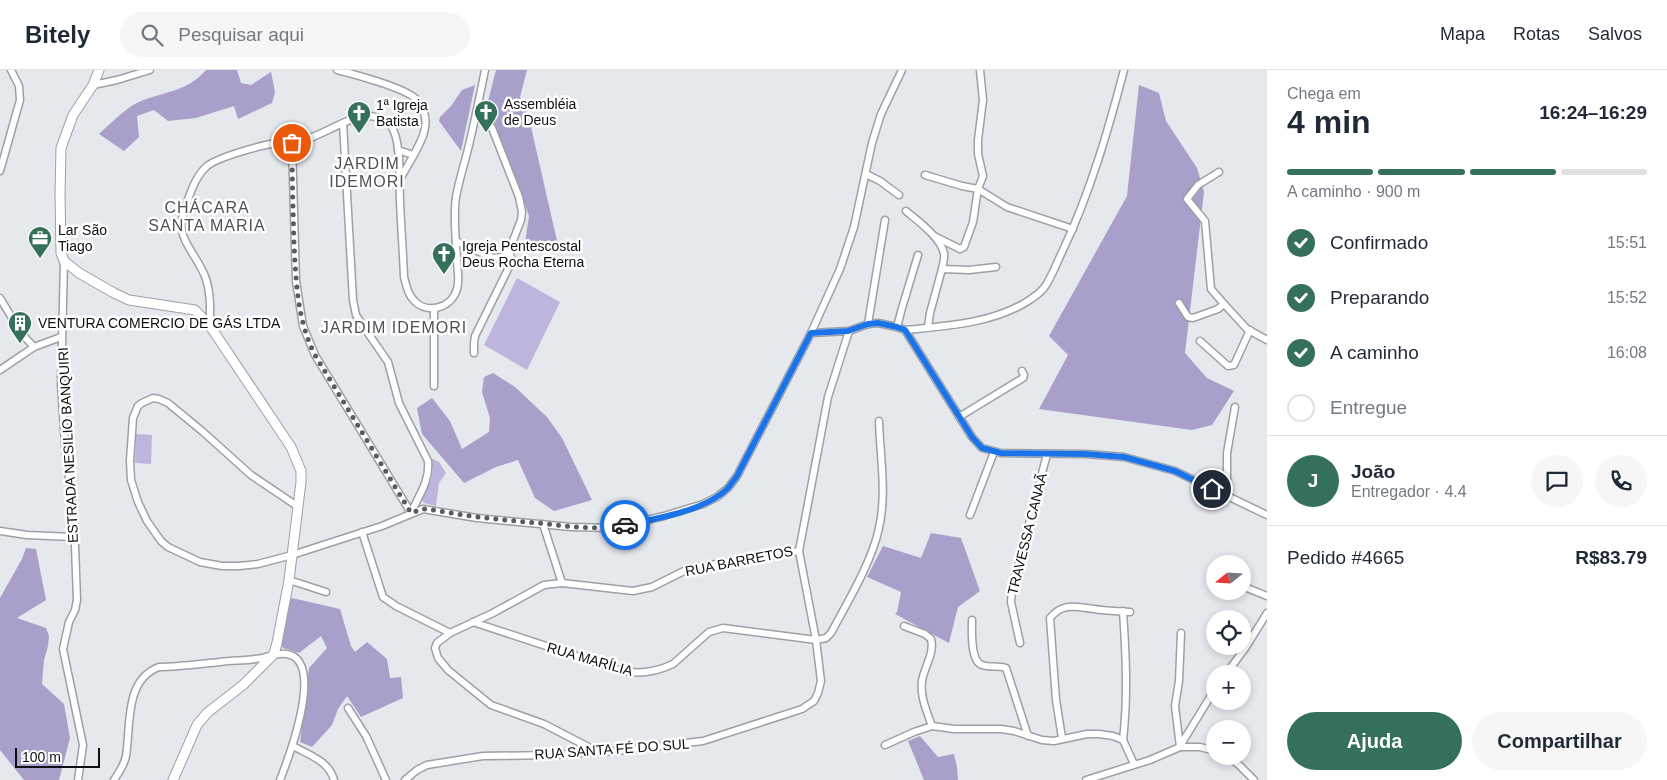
<!DOCTYPE html>
<html lang="pt">
<head>
<meta charset="utf-8">
<style>
  body { margin:0; font-family:Arial,sans-serif; background:#f6f6f7; color:#1f2937; height:100vh; display:flex; flex-direction:column; font-size:19px; white-space:nowrap }
  * { box-sizing:border-box; margin:0 }
  p { font-size:16px; color:#747a83 }
  .icon { flex:none; width:28px; height:28px; fill:none; stroke:currentColor; stroke-width:2; stroke-linecap:round; stroke-linejoin:round }
  .map { position:relative; flex:1; overflow:hidden }
  .side { display:flex; flex-direction:column; background:#fff; width:400px }
  .side>* { flex:none }
  .needle { width:32px; rotate:252deg }
  .buttons { position:absolute; left:1206px; top:485px; display:grid; gap:10px }
  .buttons a { display:grid; place-items:center; width:45px; height:45px; border-radius:50%; background:#fff; box-shadow:0 2px 8px #0003; font-size:25px }
  .scale { position:absolute; left:15px; bottom:12px; width:85px; box-sizing:border-box; padding-left:5px; border:2px solid #0e0f11; border-top:0; font-size:14px; line-height:18px; white-space:nowrap; color:#0e0f11; -webkit-text-stroke:4px #fff; paint-order:stroke }
  .pin { position:absolute; display:grid; place-items:center; width:42px; height:42px; color:#fff; margin:-21px; border:2px solid #fff; border-radius:50%; box-shadow:0 1px 5px #0007 }
  .courier { position:absolute; display:grid; place-items:center; width:50px; height:50px; margin:-25px; border:4px solid #1a73e8; border-radius:50%; background:#fff; color:#222; box-shadow:0 1px 6px #0007 }
  .head em { font-style:normal; font-weight:700 }
  .head div { display:flex; flex-direction:column-reverse }
  .head { display:flex; align-items:center; justify-content:space-between; height:85px; padding:0 20px }
  h1 { font-size:32px; font-weight:700; line-height:38px }
  .bar { display:grid; grid-template-columns:repeat(4,1fr); gap:8px 5px; align-content:center; height:60px; padding:0 20px }
  .bar i { height:6px; border-radius:4px; background:#e0e1e3 }
  .bar .current { background:#35705b }
  .bar p { grid-column:span 4 }
  .line { display:flex; align-items:center; gap:12px; padding:0 20px; border-top:1px solid #e0e1e3 }
  .line div { flex:1 }
  .round { display:grid; place-items:center; flex:none; width:52px; height:52px; border-radius:26px; background:#f6f6f7 }
  ol { padding:0 20px; list-style:none }
  li { display:flex; align-items:center; gap:15px; height:55px }
  li p { margin-inline-start:auto }
  li .icon { padding:5px; border-radius:50%; background:#35705b; color:#fff; stroke-width:4 }
  li:last-child { color:#747a83 }
  li i { width:28px; height:28px; border:2px solid #e0e1e3; border-radius:50% }
  .cta { display:flex; gap:10px; margin-top:auto; padding:10px 20px }
  .cta a { flex:1; height:58px; border-radius:30px; background:#35705b; color:#fff; font-size:20px; font-weight:700; line-height:58px; text-align:center }
  .cta a+a { background:#f6f6f7; color:#1f2937 }
  header { display:flex; align-items:center; gap:30px; box-sizing:border-box; height:70px; padding:0 25px; background:#fff; border-bottom:1px solid #e0e1e3 }
  header strong { font-size:24px }
  nav { display:flex; gap:28px; margin-inline-start:auto; font-size:18px }
  .search { width:350px; height:45px; background:#f6f6f7; display:flex; align-items:center; gap:12px; box-sizing:border-box; padding:0 18px; border-radius:28px; color:#747a83; font-size:19px }
  main { display:flex; flex:1; min-height:0 }
  .map>svg:first-child { display:block }
  .green { fill:#bdb5dd }
  .forest { fill:#a99fcb }
  .lines { fill:none; stroke-linecap:round; stroke-linejoin:round }
  .street-casing { stroke:#9da0a5; stroke-width:9 }
  .secondary-casing { stroke:#9da0a5; stroke-width:11 }
  .street { stroke:#fff; stroke-width:6 }
  .secondary { stroke:#fff; stroke-width:9 }
  .done { stroke:#595b5e; stroke-width:5; stroke-dasharray:0 9 }
  .route { stroke:#1a73e8; stroke-width:6 }
  .labels { text-anchor:middle; dominant-baseline:central; stroke-width:5; stroke-linejoin:round; paint-order:stroke }
  .poi-label { font-size:14px; fill:#0e0f11; stroke:#fff; text-anchor:start }
  .street-label { font-size:14px; fill:#0e0f11; stroke:#fff }
  .quarter-label { font-size:16px; letter-spacing:1px; fill:#4e5155; stroke:#fff }
</style>
</head>
<body>
<header>
<strong>Bitely</strong>
<div class="search"><svg class="icon" aria-label="search" viewBox="0 0 24 24"><circle cx="10" cy="10" r="6"/><path d="M15 15l6 6"/></svg>Pesquisar aqui</div>
<nav><a>Mapa</a><a>Rotas</a><a>Salvos</a></nav>
</header>
<main>
<div class="map">
<svg width="1267" height="710" viewBox="0 0 1267 710">
  <rect width="100%" height="100%" fill="#e5e8ed"/>
  <g class="green">
    <polygon points="517,208 560,232 527,300 484,275"/>
    <polygon points="136,364 152,365 151,394 135,393"/>
    <path d="M431,388L439,392L446,403L439,413L436,436L424,433L421,429C430,411 435,409 431,388Z"/>
  </g>
  <g class="forest">
    <path d="M206,0H237L241,13L251,15L271,2L275,22L272,33L238,49L234,36L196,48L168,51L154,40L137,46L139,67L124,81L99,64C109,55 128,36 139,32C165,21 187,22 206,0Z"/>
    <polygon points="496,0 527,0 520,27 529,48 557,171 524,180 529,146 518,115 487,35"/>
    <polygon points="475,15 461,81 439,51 440,47 451,36 462,20"/>
    <polygon points="1139,15 1159,23 1166,51 1197,98 1204,122 1185,283 1207,308 1234,321 1212,355 1192,360 1039,339 1068,285 1049,266 1127,126"/>
    <polygon points="493,303 515,317 547,347 562,368 592,430 554,441 535,428 518,390 496,397 464,413 422,364 417,338 432,328 450,351 462,379 489,362 490,348 482,322 484,307"/>
    <polygon points="931,463 961,468 980,521 958,537 949,573 895,544 897,542 901,522 867,507 883,476 921,488"/>
    <polygon points="26,478 36,479 46,530 17,548 46,558 49,566 48,576 44,590 42,614 64,634 70,668 59,710 24,710 0,680 0,528 22,489"/>
    <polygon points="292,528 340,539 351,576 355,582 367,572 387,589 390,608 401,607 403,628 361,647 347,626 338,639 332,655 312,677 300,672 309,598 327,578 321,566 299,583 283,578 280,572 286,539"/>
    <polygon points="920,666 938,687 954,684 957,697 958,710 924,710 908,671"/>
  </g>
  <g class="lines">
    <g class="street-casing">
      <g id="street">
        <path d="M337,0C354,4 405,18 416,29C423,36 427,48 425,57C424,71 407,96 400,109"/>
        <polyline points="93,15 117,10 150,0"/>
        <path d="M343,53L353,230L356,245L361,253L388,292L399,333L428,391C430,411 419,425 411,443"/>
        <polyline points="292,73 296,211 303,256 315,285 411,443"/>
        <polyline points="398,80 413,85"/>
        <polyline points="0,101 20,30 19,16 11,0"/>
        <polyline points="866,104 880,111 899,125"/>
        <polyline points="925,105 962,116 978,119 1007,137 1073,159"/>
        <path d="M906,141C918,151 940,167 944,183C945,188 943,194 942,199L969,200L996,197"/>
        <polyline points="934,166 960,179 964,177 973,152 978,119 983,106 978,84 978,70 983,30 980,0"/>
        <polyline points="456,171 493,188 502,187 509,181 521,150 522,142 519,127 492,58 478,40"/>
        <polyline points="64,191 61,314 65,375 74,449 77,530 75,540 69,552 63,579 83,675 78,710"/>
        <polyline points="0,228 21,263 34,277"/>
        <polyline points="1179,233 1188,247 1193,248 1218,239 1224,234 1211,219 1205,151 1187,129 1198,115 1219,102"/>
        <polyline points="1224,234 1247,259 1267,270"/>
        <polyline points="434,239 434,316"/>
        <polyline points="868,254 885,150"/>
        <path d="M210,256C210,240 211,224 206,209C199,188 181,174 181,152C187,134 192,110 206,97C217,87 262,75 277,73C286,72 295,73 304,70C326,64 347,46 371,46C378,47 387,51 391,56C402,71 399,113 400,131C401,156 403,181 404,207C406,214 407,222 412,228C424,245 451,240 457,219C460,210 457,199 457,189C456,169 453,147 456,127C459,110 465,92 469,75C475,50 480,25 485,0"/>
        <polyline points="897,257 902,238 918,185"/>
        <polyline points="928,257 930,243 942,199"/>
        <path d="M905,260C944,256 988,254 1023,234C1030,230 1039,224 1044,218C1052,207 1057,192 1063,180C1090,123 1108,61 1124,0"/>
        <polyline points="811,263 849,261 868,254 878,253 897,257 905,260 972,367 982,378 1001,383 1086,384 1124,387 1175,401 1267,445"/>
        <polyline points="1200,271 1228,296 1234,295 1250,260"/>
        <polyline points="474,283 474,273 475,266 512,191 509,181"/>
        <polyline points="0,300 34,277 61,267"/>
        <polyline points="959,347 1023,308 1024,305 1022,301"/>
        <polyline points="1227,426 1227,383 1235,337"/>
        <polyline points="297,436 251,405 202,361 168,333 159,329 153,328 142,333 138,336 133,348 130,391 131,410 138,432 147,451 161,471 168,477 200,492 222,496 239,496 258,494 292,485 382,456 423,439 477,448 571,457 613,458 664,446 703,434 717,427 728,418 737,406 811,263 840,199 854,157 872,73 881,44 902,0"/>
        <polyline points="970,445 994,382"/>
        <polyline points="543,454 562,513"/>
        <polyline points="0,461 27,465 73,467"/>
        <polyline points="362,462 383,527 396,536 450,563"/>
        <polyline points="289,510 326,522"/>
        <polyline points="1242,516 1267,526"/>
        <path d="M1123,541C1126,585 1128,627 1123,670"/>
        <path d="M972,550C972,560 970,591 982,595C990,598 998,595 1006,598L1028,666"/>
        <path d="M473,552L619,600C637,605 656,602 673,594L709,562L723,558L816,570L826,568L831,563C847,533 872,492 879,458C887,423 880,386 879,351"/>
        <path d="M904,556L925,564L931,569C935,583 924,597 922,611C920,627 927,642 932,656"/>
        <polyline points="1020,573 1011,532 1012,520 1047,384"/>
        <polyline points="1226,604 1246,577 1267,543"/>
        <polyline points="348,638 366,666 386,710"/>
        <path d="M1062,668L1056,630L1050,548C1063,532 1076,537 1094,539C1106,541 1118,541 1130,542"/>
        <polyline points="885,675 914,662 932,656 954,659 1001,659 1014,661 1042,670 1054,671 1087,664 1099,664 1113,666 1123,670 1134,694"/>
        <path d="M293,676C309,685 329,691 334,710"/>
        <polyline points="1180,676 1215,619"/>
        <polyline points="1180,677 1175,636 1179,611 1181,563"/>
        <polyline points="596,681 544,654 491,635 448,600 438,588 435,578 437,573 450,563 493,543 544,515 562,513 633,521 652,517 690,498 799,481"/>
        <polyline points="1226,686 1238,694 1254,710"/>
        <path d="M114,710C119,702 124,696 126,686C131,656 124,610 159,597C180,597 200,594 220,592C232,590 244,591 255,589C267,588 280,580 293,586C321,602 289,687 280,710"/>
        <polyline points="405,710 417,700 427,695 483,686 555,685 618,681 703,671 802,639 814,631 818,623 821,611 816,570 799,481 828,327 849,261"/>
        <polyline points="1086,710 1150,690 1180,677 1200,677 1215,681"/>
      </g>
    </g>
    <g class="secondary-casing">
      <polyline id="secondary" points="99,0 93,15 73,45 61,78 60,124 61,183 64,191 79,203 114,223 129,230 195,240 210,256 291,377 301,401 301,412 289,510 277,573 274,584 243,615 207,643 197,655 173,710"/>
    </g>
    <use href="#street" class="street"/>
    <use href="#secondary" class="secondary"/>
  </g>
  <g class="lines">
    <path class="done" d="M292,73C292,106 293,139 294,173C296,211 297,250 315,285L411,443L423,439H428C464,446 501,450 538,453C567,456 597,461 625,455"/>
    <path class="route" d="M625,455C656,449 705,441 728,418C731,414 734,410 737,406L811,263L848,261L868,254L878,253L897,257L905,260L972,367L982,378L1001,383L1086,384L1124,387L1175,401L1212,419"/>
  </g>
  <defs>
    <g id="church-pin" transform="scale(1.25)"><path d="M0 17L-7.5 6A9.5 9.5 0 1 1 7.5 6Z" fill="#35705b" stroke="#fff"/><path d="M-1.2-6h2.4v3.5h3.3v2.4h-3.3V6h-2.4V-.1h-3.3v-2.4h3.3Z" fill="#fff"/></g>
    <g id="office-pin" transform="scale(1.25)"><path d="M0 17L-7.5 6A9.5 9.5 0 1 1 7.5 6Z" fill="#35705b" stroke="#fff"/><path d="M-6-3h4V-5.5h4V-3h4V5H-6ZM-1-4.5V-3h2v-1.5ZM-6 0V1H6V0Z" fill="#fff"/></g>
    <g id="building-pin" transform="scale(1.25)"><path d="M0 17L-7.5 6A9.5 9.5 0 1 1 7.5 6Z" fill="#35705b" stroke="#fff"/><path d="M-4-6H4V6H1V3H-1V6H-4ZM-2.5-4.3h1.7v1.8h-1.7ZM.8-4.3h1.7v1.8H.8ZM-2.5-1h1.7V.8h-1.7ZM.8-1h1.7V.8H.8Z" fill="#fff"/></g>
  </defs>
  <g fill-rule="evenodd">
    <use href="#church-pin" x="486" y="42"/>
    <use href="#church-pin" x="359" y="43"/>
    <use href="#office-pin" x="40" y="168"/>
    <use href="#church-pin" x="444" y="184"/>
    <use href="#building-pin" x="20" y="253"/>
  </g>
  <g class="labels">
    <g class="poi-label">
      <text x="504" y="34">Assembléia<tspan x="504" dy="16">de Deus</tspan></text>
      <text x="376" y="35">1ª Igreja<tspan x="376" dy="16">Batista</tspan></text>
      <text x="58" y="160">Lar São<tspan x="58" dy="16">Tiago</tspan></text>
      <text x="462" y="176">Igreja Pentescostal<tspan x="462" dy="16">Deus Rocha Eterna</tspan></text>
      <text x="38" y="253">VENTURA COMERCIO DE GÁS LTDA</text>
    </g>
    <g class="street-label">
      <text transform="translate(68 375) rotate(-93)">ESTRADA NESILIO BANQUIRI</text>
      <text transform="translate(1027 464) rotate(-76)">TRAVESSA CANAÃ</text>
      <text transform="translate(739 491) rotate(-11)">RUA BARRETOS</text>
      <text transform="translate(590 589) rotate(16)">RUA MARÍLIA</text>
      <text transform="translate(612 679) rotate(-4)">RUA SANTA FÉ DO SUL</text>
    </g>
    <g class="quarter-label">
      <text x="367" y="93">JARDIM<tspan x="367" dy="18">IDEMORI</tspan></text>
      <text x="207" y="137">CHÁCARA<tspan x="207" dy="18">SANTA MARIA</tspan></text>
      <text x="394" y="257">JARDIM IDEMORI</text>
    </g>
  </g>
</svg>
<div class="buttons">
<a><svg class="needle" viewBox="-14 -14 28 28"><path d="M0-13l5 13h-10z" fill="#e53935"/><path d="M0 13l5-13h-10z" fill="#747a83"/></svg></a>
<a><svg class="icon" aria-label="locate" viewBox="0 0 24 24"><circle cx="12" cy="12" r="6"/><path d="M12 2v4M12 18v4M2 12h4M18 12h4"/></svg></a>
<a>+</a>
<a>−</a>
</div>
<div class="scale">100 m</div>
<div class="pin" style="left:292px;top:73px;background:#ea580c"><svg class="icon" aria-label="bag" viewBox="0 0 24 24"><path d="M5 8h14l-1 12H6zM9 8a3 3 0 0 1 6 0"/></svg></div>
<div class="pin" style="left:1212px;top:419px;background:#1f2937"><svg class="icon" aria-label="home" viewBox="0 0 24 24"><path d="M3 11l9-7 9 7M6 9v11h12V9"/></svg></div>
<div class="courier" style="left:625px;top:455px"><svg class="icon" aria-label="car" viewBox="0 0 24 24"><path d="M5 17H2v-5l4-1 3-4h7l3 4 3 1v5h-3M9 17h6M6 11h13"/><circle cx="7" cy="17" r="2"/><circle cx="17" cy="17" r="2"/></svg></div>
</div>
<section class="side">
<div class="head"><div><h1>4 min</h1><p>Chega em</p></div><em>16:24–16:29</em></div>
<div class="bar"><i class="current"></i><i class="current"></i><i class="current"></i><i></i><p>A caminho · 900 m</p></div>
<ol>
<li><svg class="icon" aria-label="check" viewBox="0 0 24 24"><path d="M5 12l5 5 9-10"/></svg>Confirmado<p>15:51</p></li>
<li><svg class="icon" aria-label="check" viewBox="0 0 24 24"><path d="M5 12l5 5 9-10"/></svg>Preparando<p>15:52</p></li>
<li><svg class="icon" aria-label="check" viewBox="0 0 24 24"><path d="M5 12l5 5 9-10"/></svg>A caminho<p>16:08</p></li>
<li><i></i>Entregue</li>
</ol>
<div class="line" style="height:90px"><b class="round" style="background:#35705b;color:#fff">J</b><div><b>João</b><p>Entregador · 4.4</p></div><a class="round"><svg class="icon" aria-label="chat" viewBox="0 0 24 24"><path d="M4 5h16v11H9l-5 4z"/></svg></a><a class="round"><svg class="icon" aria-label="phone" viewBox="0 0 24 24"><path d="M5 4h4l2 5-3 2q2 4 5 5l2-3 5 2v4C11 20 4 13 5 4z"/></svg></a></div>
<div class="line" style="height:65px"><div>Pedido #4665</div><b>R$83.79</b></div>
<div class="cta"><a>Ajuda</a><a>Compartilhar</a></div>
</section>
</main>
</body>
</html>
